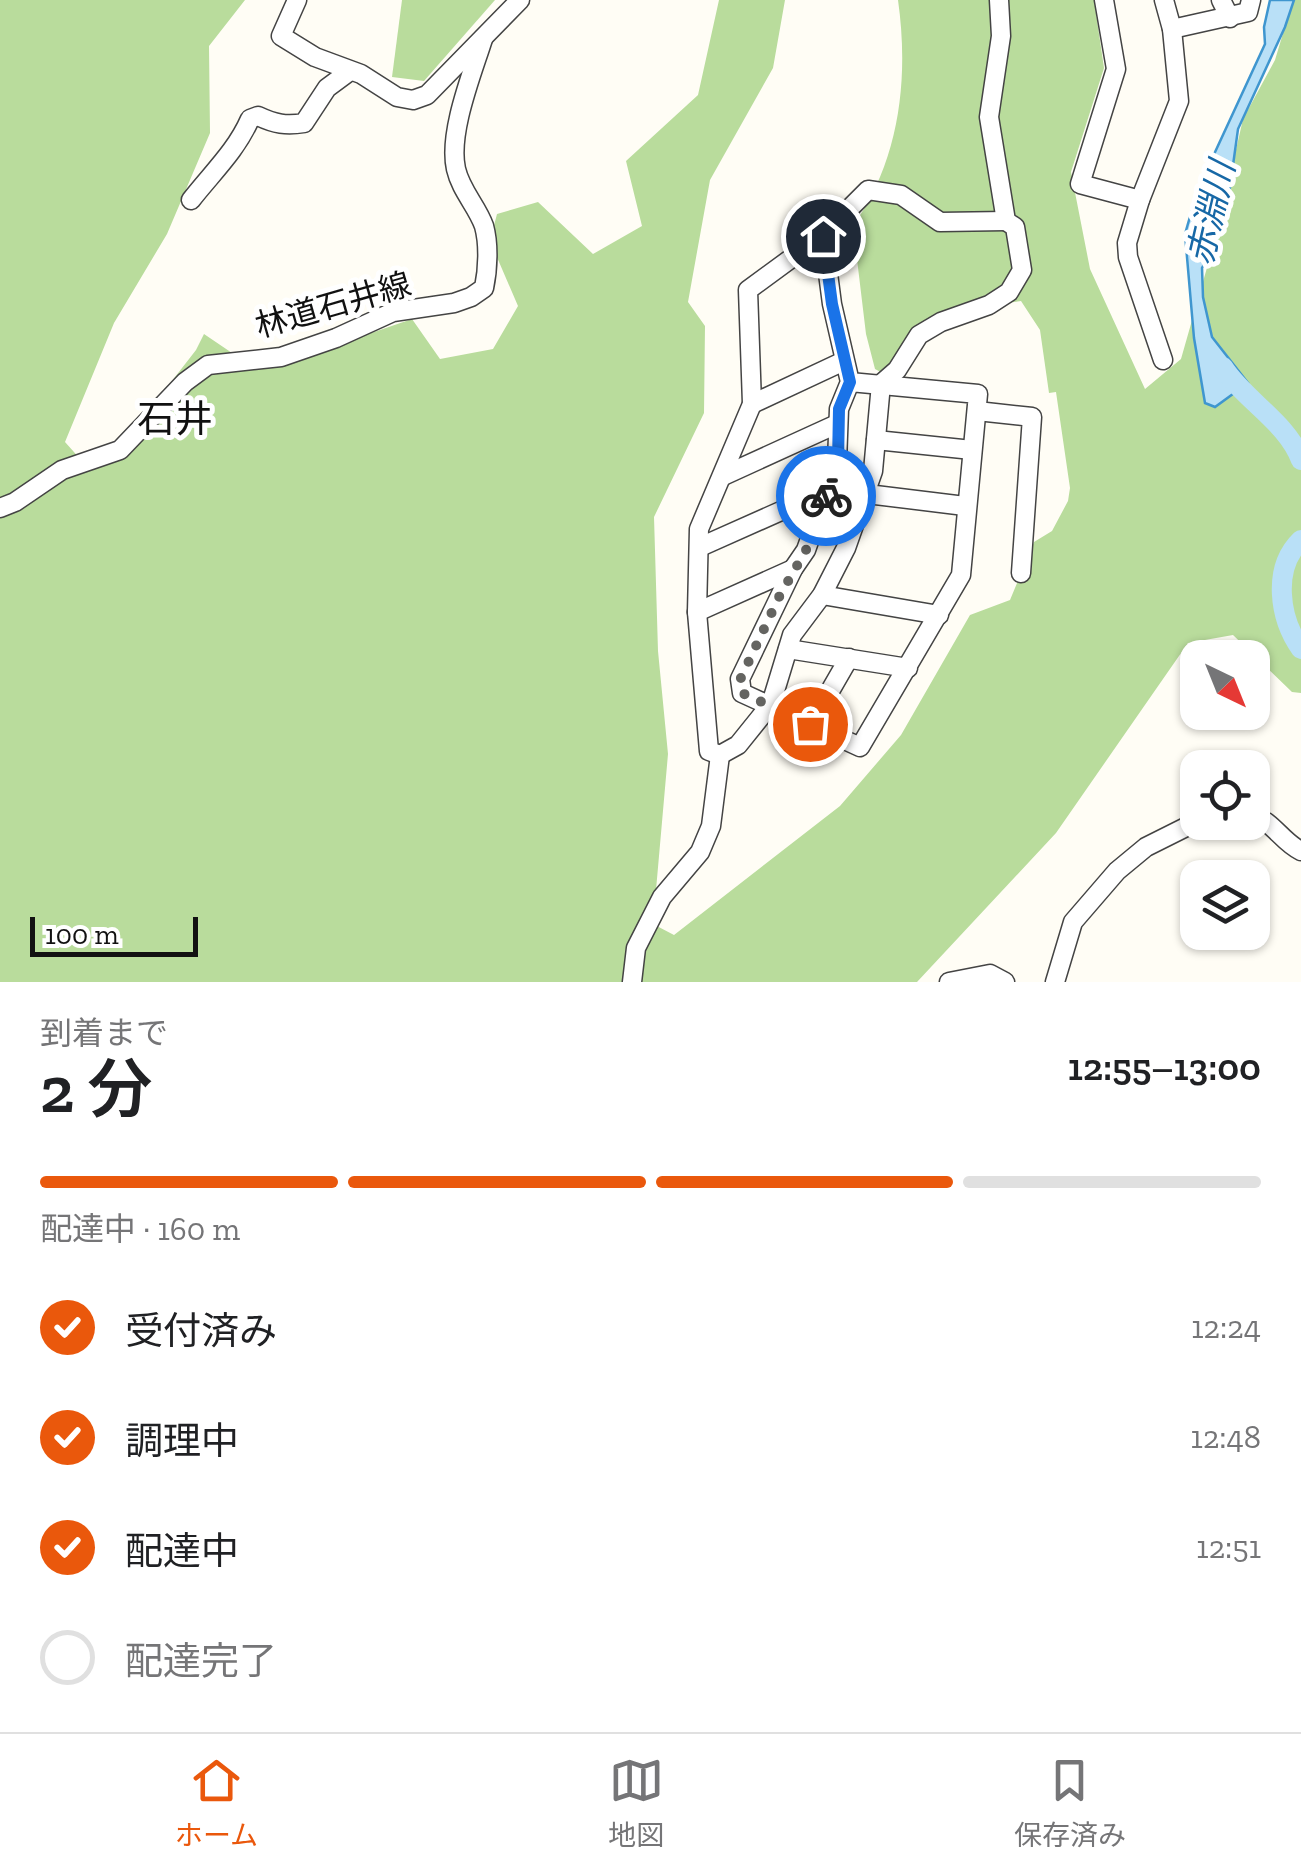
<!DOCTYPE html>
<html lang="ja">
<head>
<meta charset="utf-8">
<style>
  body { margin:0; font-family:"Zilla Slab","Noto Sans JP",serif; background:#f2f2f2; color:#202124; height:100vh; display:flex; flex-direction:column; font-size:38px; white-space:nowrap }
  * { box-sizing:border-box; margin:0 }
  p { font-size:32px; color:#757577 }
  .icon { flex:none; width:55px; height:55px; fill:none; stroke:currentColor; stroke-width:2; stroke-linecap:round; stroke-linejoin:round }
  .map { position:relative; height:982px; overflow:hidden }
  .details { display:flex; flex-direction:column; background:#fff; flex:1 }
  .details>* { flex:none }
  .needle { width:65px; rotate:137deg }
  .controls { position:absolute; left:1180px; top:640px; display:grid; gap:20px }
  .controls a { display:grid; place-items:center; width:90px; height:90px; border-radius:20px; background:#fff; box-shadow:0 2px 8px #0004; font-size:50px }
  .scale { position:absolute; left:30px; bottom:25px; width:168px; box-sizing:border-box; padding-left:10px; border:5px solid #111; border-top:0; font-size:28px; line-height:35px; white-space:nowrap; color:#111; -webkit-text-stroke:8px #fff; paint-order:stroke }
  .pin { position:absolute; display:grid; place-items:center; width:85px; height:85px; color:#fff; margin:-42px; border:5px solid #fff; border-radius:50%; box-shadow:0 2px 10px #0007 }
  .courier { position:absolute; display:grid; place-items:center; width:100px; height:100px; margin:-50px; border:8px solid #1a73e8; border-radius:50%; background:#fff; color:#222; box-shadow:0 2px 12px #0007 }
  .overview em { font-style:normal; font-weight:600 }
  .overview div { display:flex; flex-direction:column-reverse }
  .overview { display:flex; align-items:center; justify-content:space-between; height:170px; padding:0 40px }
  h1 { font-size:65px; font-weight:600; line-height:75px }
  .bar { display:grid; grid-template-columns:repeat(4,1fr); gap:15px 10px; align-content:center; height:120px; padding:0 40px }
  .bar i { height:12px; border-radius:8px; background:#e0e0e0 }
  .bar .selected { background:#ea580c }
  .bar p { grid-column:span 4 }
  ol { padding:0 40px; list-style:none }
  li { display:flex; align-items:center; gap:30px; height:110px }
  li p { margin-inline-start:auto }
  li .icon { padding:10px; border-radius:50%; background:#ea580c; color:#fff; stroke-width:4 }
  li:last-child { color:#757577 }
  li i { width:55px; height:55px; border:5px solid #e0e0e0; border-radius:50% }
  .tabs { display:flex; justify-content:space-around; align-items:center; height:140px; border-top:2px solid #e0e0e0; background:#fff; font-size:28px; color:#757577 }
  .tabs a { display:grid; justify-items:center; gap:5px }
  .tabs .selected { color:#ea580c }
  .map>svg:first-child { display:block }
  .forest { fill:#b9dc9c }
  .water { fill:#b9e0f7; stroke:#3f96cf; stroke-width:2.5 }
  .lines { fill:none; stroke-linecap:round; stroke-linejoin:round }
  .river { stroke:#b9e0f7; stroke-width:20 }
  .minor-casing { stroke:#444; stroke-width:21 }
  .minor { stroke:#fff; stroke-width:18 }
  .done { stroke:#646461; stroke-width:10; stroke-dasharray:0 18 }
  .route { stroke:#1a73e8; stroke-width:12 }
  .labels { text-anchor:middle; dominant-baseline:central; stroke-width:10; stroke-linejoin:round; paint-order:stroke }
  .street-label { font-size:32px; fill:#111; stroke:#fff }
  .water-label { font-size:35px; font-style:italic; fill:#1768a6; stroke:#fff }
  .quarter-label { font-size:38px; fill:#111; stroke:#fff }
</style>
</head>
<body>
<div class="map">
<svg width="1301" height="982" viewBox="0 0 1301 982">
  <rect width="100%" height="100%" fill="#fffdf5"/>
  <g class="forest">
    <path d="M0,0H245L209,46L210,133L167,234L114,323L65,442L82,461L121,443L133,431L196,350L204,334L235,355L287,362L412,319L440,359L493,349L518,306L490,241L497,214L538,202L593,254L642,226L626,161L698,95L719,0H785L773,68L710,180L688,302L705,326L704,413L654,517L658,651L668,754L653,924L674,935L840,806L901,735L970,615L1010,600L1034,542L1052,531L1068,501L1070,488L1056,392L1049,393L1040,330L1021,301L943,312L904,340L886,375L875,369L866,334L853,226C900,160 909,78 898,0H1094L1104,68L1071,172L1090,269L1145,389L1181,359L1218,229L1243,119L1275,60L1293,0H1301V693L1292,692L1233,635L1188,643L1056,833L917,982H0Z"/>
    <polygon points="402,0 495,0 424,81 392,77"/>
  </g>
  <polygon class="water" points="1270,0 1294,0 1285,27 1238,129 1225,223 1202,268 1203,297 1212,337 1248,383 1215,407 1205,403 1194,338 1185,234 1198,189 1265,44 1264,27"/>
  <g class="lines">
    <g class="river">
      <path d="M1223,367C1245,401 1287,422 1301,460"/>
      <path d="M1301,540C1272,568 1279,618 1301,649"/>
    </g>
    <g class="minor-casing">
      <g id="minor">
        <polyline points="297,0 281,36 315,57 361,74 397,97 413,100 427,95 520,0"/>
        <polyline points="1104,0 1116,69 1080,184 1140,200"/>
        <polyline points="1221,0 1230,18"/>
        <polyline points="1172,29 1248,12 1251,0"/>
        <path d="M191,200C212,173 236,151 250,119L258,116C275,124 286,126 304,123L327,88L350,71"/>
        <polyline points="823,235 832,304 850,382 839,409 837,462 806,550 793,569 740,679 742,693 860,747 961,575 978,394 850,382"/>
        <polyline points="1163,360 1128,257 1127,243 1140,200 1179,101 1172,29 1164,0"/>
        <polyline points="752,404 844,361"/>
        <polyline points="977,411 1032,417 1021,573"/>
        <polyline points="876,440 972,450"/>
        <polyline points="723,476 837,424"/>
        <polyline points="867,494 965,506"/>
        <path d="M0,508L15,502L62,470L120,450L185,382L208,365L281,357L336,338L393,312L454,303L471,297L484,288C488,269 489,244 484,226C477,206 461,191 456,169C448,133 472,74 483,39"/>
        <polyline points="700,547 828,490"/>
        <polyline points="822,595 939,615"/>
        <polyline points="697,612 793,569"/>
        <polyline points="788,649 908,668"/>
        <polyline points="811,724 849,658"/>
        <polyline points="720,755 738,745 771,704 792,635 822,595 846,548 873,471 881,384 897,370 919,335 941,322 989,305 1009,292 1022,270 1015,227 1006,221 989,117 1001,36 999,0"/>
        <polyline points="720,755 709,751 697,612 699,529 752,404 748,290 823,235 868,190 901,195 940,222 1006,221"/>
        <path d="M1252,815C1273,821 1282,842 1301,851"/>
        <polyline points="632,982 636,948 662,897 700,852 711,826 720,755"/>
        <polyline points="949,982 990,974 1005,982"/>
        <polyline points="1055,982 1073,922 1117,871 1146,847 1198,821"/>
      </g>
    </g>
    <use href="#minor" class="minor"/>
  </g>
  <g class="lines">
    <polyline class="done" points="810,724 742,693 740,680 779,597 806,550 826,496"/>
    <polyline class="route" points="823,236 832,304 850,382 839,409 838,462 826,496"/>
  </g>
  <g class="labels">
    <g class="street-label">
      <text transform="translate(333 305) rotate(-16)">林道石井線</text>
    </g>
    <g class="water-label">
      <text transform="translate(1211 213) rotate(-77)">赤淵川</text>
    </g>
    <g class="quarter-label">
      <text x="175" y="419">石井</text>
    </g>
  </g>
</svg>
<div class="controls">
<a><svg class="needle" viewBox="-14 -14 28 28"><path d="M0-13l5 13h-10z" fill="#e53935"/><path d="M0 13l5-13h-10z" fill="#757577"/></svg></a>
<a><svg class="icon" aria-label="locate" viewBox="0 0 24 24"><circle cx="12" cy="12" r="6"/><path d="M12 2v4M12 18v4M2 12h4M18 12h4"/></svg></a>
<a><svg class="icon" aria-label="layers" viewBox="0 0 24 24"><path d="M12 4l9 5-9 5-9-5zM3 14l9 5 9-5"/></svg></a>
</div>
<div class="scale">100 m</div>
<div class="pin" style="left:810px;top:724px;background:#ea580c"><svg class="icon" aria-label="bag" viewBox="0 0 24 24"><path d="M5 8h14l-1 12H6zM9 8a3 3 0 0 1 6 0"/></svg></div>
<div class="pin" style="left:823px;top:236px;background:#1f2937"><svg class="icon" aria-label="home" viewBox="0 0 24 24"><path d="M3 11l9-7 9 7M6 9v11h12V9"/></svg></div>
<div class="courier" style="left:826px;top:496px"><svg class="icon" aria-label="bike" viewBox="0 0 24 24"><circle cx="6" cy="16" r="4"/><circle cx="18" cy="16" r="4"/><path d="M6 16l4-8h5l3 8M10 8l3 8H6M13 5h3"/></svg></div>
</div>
<section class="details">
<div class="overview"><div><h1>2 分</h1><p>到着まで</p></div><em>12:55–13:00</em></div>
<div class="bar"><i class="selected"></i><i class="selected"></i><i class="selected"></i><i></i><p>配達中 · 160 m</p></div>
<ol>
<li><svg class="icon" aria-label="check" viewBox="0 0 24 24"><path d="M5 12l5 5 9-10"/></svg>受付済み<p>12:24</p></li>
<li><svg class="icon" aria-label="check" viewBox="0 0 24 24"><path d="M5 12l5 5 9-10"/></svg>調理中<p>12:48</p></li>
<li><svg class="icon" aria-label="check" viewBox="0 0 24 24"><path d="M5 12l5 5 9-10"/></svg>配達中<p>12:51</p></li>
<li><i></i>配達完了</li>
</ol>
</section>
<nav class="tabs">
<a class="selected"><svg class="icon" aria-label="home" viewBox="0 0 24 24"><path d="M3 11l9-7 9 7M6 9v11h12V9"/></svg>ホーム</a>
<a><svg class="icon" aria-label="map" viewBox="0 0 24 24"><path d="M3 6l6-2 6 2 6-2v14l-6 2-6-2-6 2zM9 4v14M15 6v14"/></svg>地図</a>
<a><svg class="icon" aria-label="saved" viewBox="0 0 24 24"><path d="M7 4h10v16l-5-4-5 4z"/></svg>保存済み</a>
</nav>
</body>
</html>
